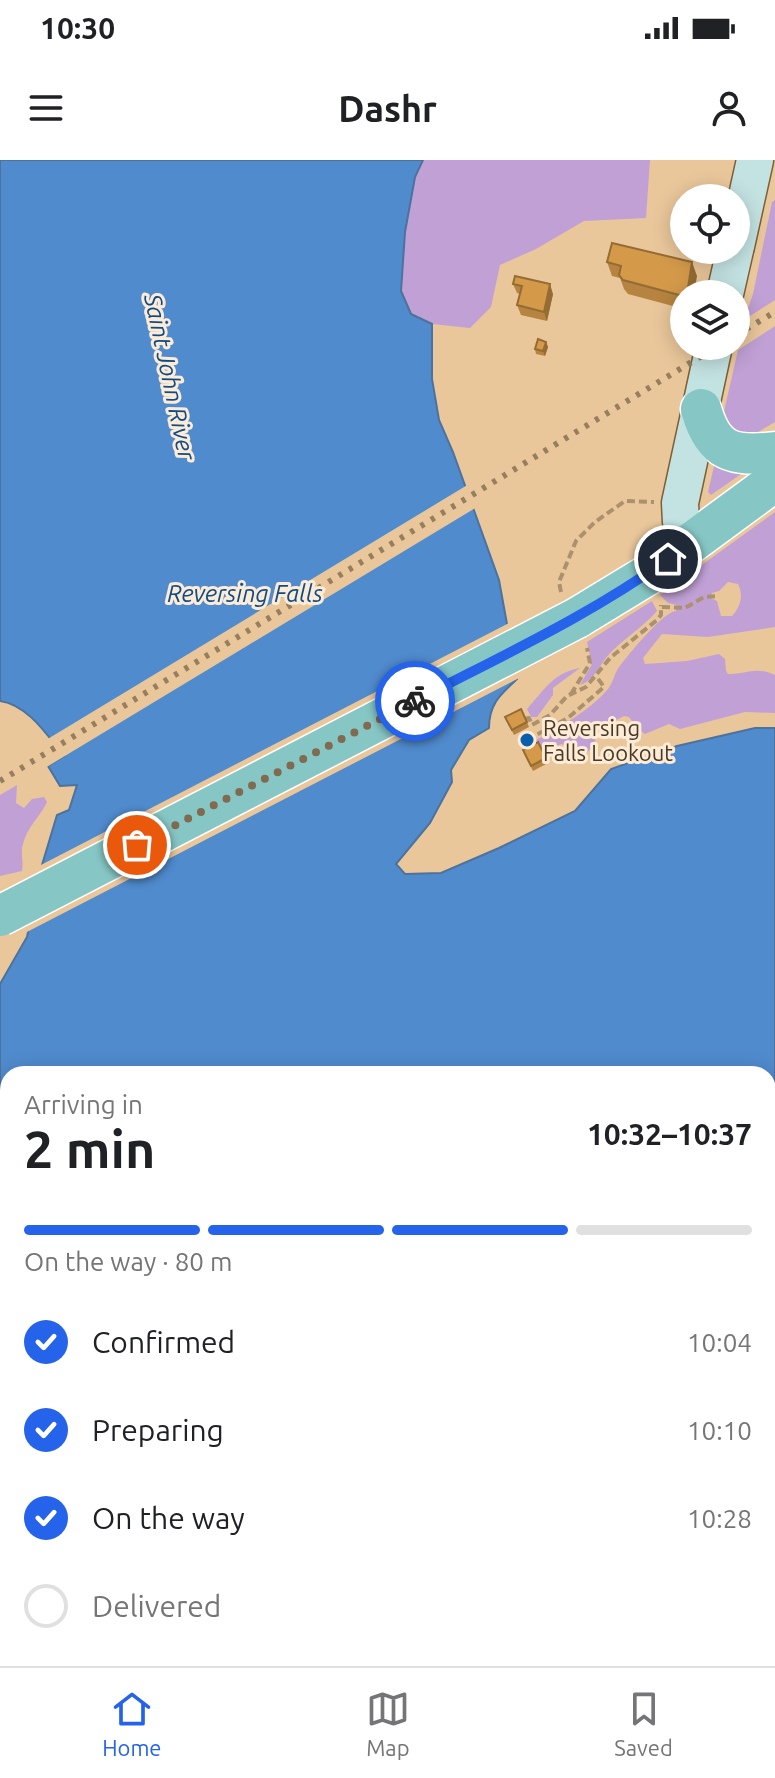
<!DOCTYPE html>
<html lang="en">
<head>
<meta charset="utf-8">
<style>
  body { margin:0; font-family:Ubuntu,sans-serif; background:#f6f6f6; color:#202124; height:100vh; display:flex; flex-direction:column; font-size:30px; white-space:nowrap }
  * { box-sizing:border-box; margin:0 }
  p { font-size:26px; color:#757577 }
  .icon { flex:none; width:44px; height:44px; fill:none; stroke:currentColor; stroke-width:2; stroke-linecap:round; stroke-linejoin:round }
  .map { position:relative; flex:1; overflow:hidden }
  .sheet { position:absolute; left:0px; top:906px; width:776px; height:600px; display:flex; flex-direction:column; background:#fff; border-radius:24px 24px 0 0; box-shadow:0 4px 20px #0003 }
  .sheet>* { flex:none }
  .buttons { position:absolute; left:670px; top:24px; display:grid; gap:16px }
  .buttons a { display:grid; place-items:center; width:80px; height:80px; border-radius:50%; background:#fff; box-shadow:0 4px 20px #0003; font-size:40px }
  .pin { position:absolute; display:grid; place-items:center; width:68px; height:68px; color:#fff; margin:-34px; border:4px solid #fff; border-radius:50%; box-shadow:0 2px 8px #0007 }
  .courier { position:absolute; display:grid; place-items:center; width:80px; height:80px; margin:-40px; border:6px solid #2563eb; border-radius:50%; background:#fff; color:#222; box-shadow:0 2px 10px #0007 }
  .overview em { font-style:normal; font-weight:600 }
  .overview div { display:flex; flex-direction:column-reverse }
  .overview { display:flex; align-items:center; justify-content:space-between; height:136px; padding:0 24px }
  h1 { font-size:52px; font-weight:600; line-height:60px }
  .bar { display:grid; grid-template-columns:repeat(4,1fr); gap:12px 8px; align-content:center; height:96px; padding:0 24px }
  .bar i { height:10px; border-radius:6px; background:#e0e0e0 }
  .bar .selected { background:#2563eb }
  .bar p { grid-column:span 4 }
  ol { padding:0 24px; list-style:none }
  li { display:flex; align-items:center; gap:24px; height:88px }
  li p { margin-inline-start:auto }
  li .icon { padding:8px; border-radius:50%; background:#2563eb; color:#fff; stroke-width:4 }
  li:last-child { color:#757577 }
  li i { width:44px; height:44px; border:4px solid #e0e0e0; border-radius:50% }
  .status { display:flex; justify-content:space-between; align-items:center; height:56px; padding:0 40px; background:#fff; direction:ltr }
  .status svg { height:22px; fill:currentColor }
  header { display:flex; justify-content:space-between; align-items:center; height:104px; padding:0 24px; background:#fff; font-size:36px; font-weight:600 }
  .dock { display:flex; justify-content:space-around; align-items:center; height:112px; border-top:2px solid #e0e0e0; background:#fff; font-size:22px; color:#757577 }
  .dock a { display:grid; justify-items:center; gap:4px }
  .dock .selected { color:#2563eb }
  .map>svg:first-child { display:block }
  .green { fill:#c1a0d5; fill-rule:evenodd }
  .water { fill:#508bce; stroke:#4d729c; stroke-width:2 }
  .pier { fill:#eac79b }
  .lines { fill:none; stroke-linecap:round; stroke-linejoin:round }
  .secondary-casing { stroke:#7e5f36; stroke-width:39 }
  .primary-casing { stroke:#fff; stroke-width:43 }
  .path { stroke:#ac916f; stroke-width:4; stroke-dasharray:8 4; stroke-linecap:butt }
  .secondary { stroke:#c3e3e2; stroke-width:36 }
  .primary { stroke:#86c7c5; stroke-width:40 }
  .rail { stroke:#967e5f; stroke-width:6; stroke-dasharray:4 8; stroke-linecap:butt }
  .primary-bridge-casing { stroke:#fff; stroke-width:43; stroke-linecap:butt }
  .primary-bridge { stroke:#86c7c5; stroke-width:40 }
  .wall { fill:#b68440 }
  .shaded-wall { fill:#946c34 }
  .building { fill:#d49a4a; stroke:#946c34; stroke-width:2 }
  .done { stroke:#806b50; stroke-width:8; stroke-dasharray:0 14.4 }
  .route { stroke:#2563eb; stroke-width:10 }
  .poi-dot { fill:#085fad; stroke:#fdebd5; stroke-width:3 }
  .labels { text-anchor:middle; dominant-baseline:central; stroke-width:6; stroke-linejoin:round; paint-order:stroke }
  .poi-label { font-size:22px; fill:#473927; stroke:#fdebd5; text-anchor:start }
  .water-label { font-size:24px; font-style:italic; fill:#0c4c89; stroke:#fdebd5 }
</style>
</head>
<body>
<div class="status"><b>10:30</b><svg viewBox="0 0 49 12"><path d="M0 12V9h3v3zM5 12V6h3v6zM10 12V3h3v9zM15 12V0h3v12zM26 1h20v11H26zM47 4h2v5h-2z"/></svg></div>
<header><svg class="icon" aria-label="menu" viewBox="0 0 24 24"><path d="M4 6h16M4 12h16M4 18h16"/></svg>Dashr<svg class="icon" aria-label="person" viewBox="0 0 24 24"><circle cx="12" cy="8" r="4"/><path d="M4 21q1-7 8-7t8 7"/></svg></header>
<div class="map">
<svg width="775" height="1506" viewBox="0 0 775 1506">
  <rect width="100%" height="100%" fill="#eac79b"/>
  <g class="green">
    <polygon points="423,0 650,0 646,58 584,61 536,89 500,105 491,147 470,168 432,164 411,154 401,131 405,72 415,16"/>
    <polygon points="775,40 775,140 744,160 753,134 772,42"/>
    <polygon points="775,166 775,262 751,276 740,277 722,260 738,190"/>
    <polygon points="715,302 744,312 711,335 708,332"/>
    <path d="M775,352V467L708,477L662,474L643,498L645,504L687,501L719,494L725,499L726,511L728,514C748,514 755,506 775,515V553L745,552L680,569L669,564L645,574L639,570L629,557L624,556L598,570L593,587L586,593L577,592L562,584L541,590L536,580C562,566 589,551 608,529C613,523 614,514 619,507C628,495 664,451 676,451V445L668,443L660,435ZM728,422L738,424C744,436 740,447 732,456H721L717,441L711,438L712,433L719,431Z"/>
    <path d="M652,441L657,451C642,469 619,481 605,499C598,509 592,521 580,525L592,504L587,482Z"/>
    <path d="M580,508L553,528V535L537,557H531L527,549C544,530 554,512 580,508Z"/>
    <path d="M17,625L16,643L24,648L32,639L44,637L47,642C40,657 27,667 23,684C20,693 24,702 22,711L0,716V635Z"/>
    <polygon points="8,1072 8,1498 91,1498 89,1506 0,1506 0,1078"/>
  </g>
  <path class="water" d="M0,0H423L415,17L405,72L401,131L411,154L432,164V219L439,260L453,292L499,420L517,519C500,535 489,544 489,568L469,580L451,610L452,622L430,663L396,704L405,714L441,713L499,688L575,651L611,609L677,586L755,568H775V1506H159L156,1498H768V914H8V1057L0,1056V824L27,777L42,705L57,655L69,650L77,625L60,626L48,606L64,596C47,575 28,545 0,541Z"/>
  <g class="pier">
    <polygon points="469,324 477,347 45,608 45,603 58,595 46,580"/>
    <polygon points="511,462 521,517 23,774 37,707"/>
  </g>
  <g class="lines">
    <g class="secondary-casing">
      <g id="secondary">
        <polyline points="736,86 755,0"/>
        <polyline points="725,134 735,90"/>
        <polyline points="690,383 681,362 680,343 714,186"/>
      </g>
    </g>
    <g class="primary-casing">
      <g id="primary">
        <path d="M701,249C713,292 732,297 775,292"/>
        <polyline points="577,458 646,416 775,321"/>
      </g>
    </g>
    <g class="path">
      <polyline points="561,432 559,422 576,381 595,362 625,341 654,342"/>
      <polyline points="662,447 685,448 704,437 717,436"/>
      <polyline points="571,534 590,503 587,488"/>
      <polyline points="525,559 529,558 532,565 550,555 567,536 586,527 610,498 657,460 661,455 661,445"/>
      <polyline points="527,580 568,558 604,527 596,516"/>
      <polyline points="0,1201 8,1199"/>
      <polyline points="0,1243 8,1264"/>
      <polyline points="57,1498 58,1506"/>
    </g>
    <use href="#secondary" class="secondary"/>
    <use href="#primary" class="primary"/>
    <g class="rail">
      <polyline points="736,175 775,152"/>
      <polyline points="0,621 718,186"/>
    </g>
    <g class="primary-bridge-casing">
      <polyline id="primary-bridge" points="0,756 577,458"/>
    </g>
    <use href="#primary-bridge" class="primary-bridge"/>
  </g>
  <g class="wall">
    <polygon points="607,102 697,116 684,134 684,149 628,134 624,129 620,118 612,116"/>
    <polygon points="513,124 553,134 547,161 521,155 517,145 520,134 517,133"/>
    <polygon points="546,182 548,187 545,196 536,194 535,189"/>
    <polygon points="505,557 527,562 529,567 514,575"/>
    <polygon points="523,590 546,598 548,603 533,611"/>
  </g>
  <g class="shaded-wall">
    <polygon points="692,102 697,116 694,134 687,134"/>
    <polygon points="550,124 553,134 547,161 544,152"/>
    <polygon points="546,182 548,187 545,196 543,191"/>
  </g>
  <g class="building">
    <polygon points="612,83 692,102 687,134 684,134 683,136 623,120 619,115 621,106 607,102"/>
    <polygon points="515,116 550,124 544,152 517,145 522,126 513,124"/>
    <polygon points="538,179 546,182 543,191 535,189"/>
    <polygon points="521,549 527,562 512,570 505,557"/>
    <polygon points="538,582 546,598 531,606 523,590"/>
  </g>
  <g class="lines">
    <polyline class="done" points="137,685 415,541"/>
    <path class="route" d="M415,541C501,496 589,456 668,399"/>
  </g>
  <circle class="poi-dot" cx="527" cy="580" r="8"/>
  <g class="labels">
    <g class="poi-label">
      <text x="543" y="567">Reversing<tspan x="543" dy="25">Falls Lookout</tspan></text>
    </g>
    <g class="water-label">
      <text transform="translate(170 217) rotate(78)">Saint John River</text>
      <text x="245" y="433">Reversing Falls</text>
    </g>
  </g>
</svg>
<div class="buttons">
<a><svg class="icon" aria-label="locate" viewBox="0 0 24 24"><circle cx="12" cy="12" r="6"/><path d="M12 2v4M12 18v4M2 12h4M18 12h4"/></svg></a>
<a><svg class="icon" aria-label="layers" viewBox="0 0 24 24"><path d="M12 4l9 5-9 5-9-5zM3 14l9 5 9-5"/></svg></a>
</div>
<div class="pin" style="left:137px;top:685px;background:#ea580c"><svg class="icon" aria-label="bag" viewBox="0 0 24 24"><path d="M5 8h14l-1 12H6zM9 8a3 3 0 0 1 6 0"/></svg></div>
<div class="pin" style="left:668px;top:399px;background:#1f2937"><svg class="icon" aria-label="home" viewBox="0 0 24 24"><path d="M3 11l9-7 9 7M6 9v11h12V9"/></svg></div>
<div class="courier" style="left:415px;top:541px"><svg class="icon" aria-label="bike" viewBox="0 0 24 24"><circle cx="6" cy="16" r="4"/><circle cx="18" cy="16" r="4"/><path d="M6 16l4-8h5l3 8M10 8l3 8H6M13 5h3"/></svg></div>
<section class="sheet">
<div class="overview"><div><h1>2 min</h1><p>Arriving in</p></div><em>10:32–10:37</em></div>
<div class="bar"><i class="selected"></i><i class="selected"></i><i class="selected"></i><i></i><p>On the way · 80 m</p></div>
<ol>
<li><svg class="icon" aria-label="check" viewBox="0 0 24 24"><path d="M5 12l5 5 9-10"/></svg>Confirmed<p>10:04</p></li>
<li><svg class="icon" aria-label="check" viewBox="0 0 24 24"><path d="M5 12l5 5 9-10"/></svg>Preparing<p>10:10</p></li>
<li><svg class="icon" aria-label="check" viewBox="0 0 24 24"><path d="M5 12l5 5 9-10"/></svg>On the way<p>10:28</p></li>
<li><i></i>Delivered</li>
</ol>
</section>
</div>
<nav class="dock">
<a class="selected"><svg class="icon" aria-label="home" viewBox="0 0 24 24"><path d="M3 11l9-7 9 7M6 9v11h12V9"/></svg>Home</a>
<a><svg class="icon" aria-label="map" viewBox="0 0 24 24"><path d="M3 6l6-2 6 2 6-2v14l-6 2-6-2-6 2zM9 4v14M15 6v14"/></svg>Map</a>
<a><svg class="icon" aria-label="saved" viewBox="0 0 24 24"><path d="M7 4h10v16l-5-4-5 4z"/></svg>Saved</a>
</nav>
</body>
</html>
